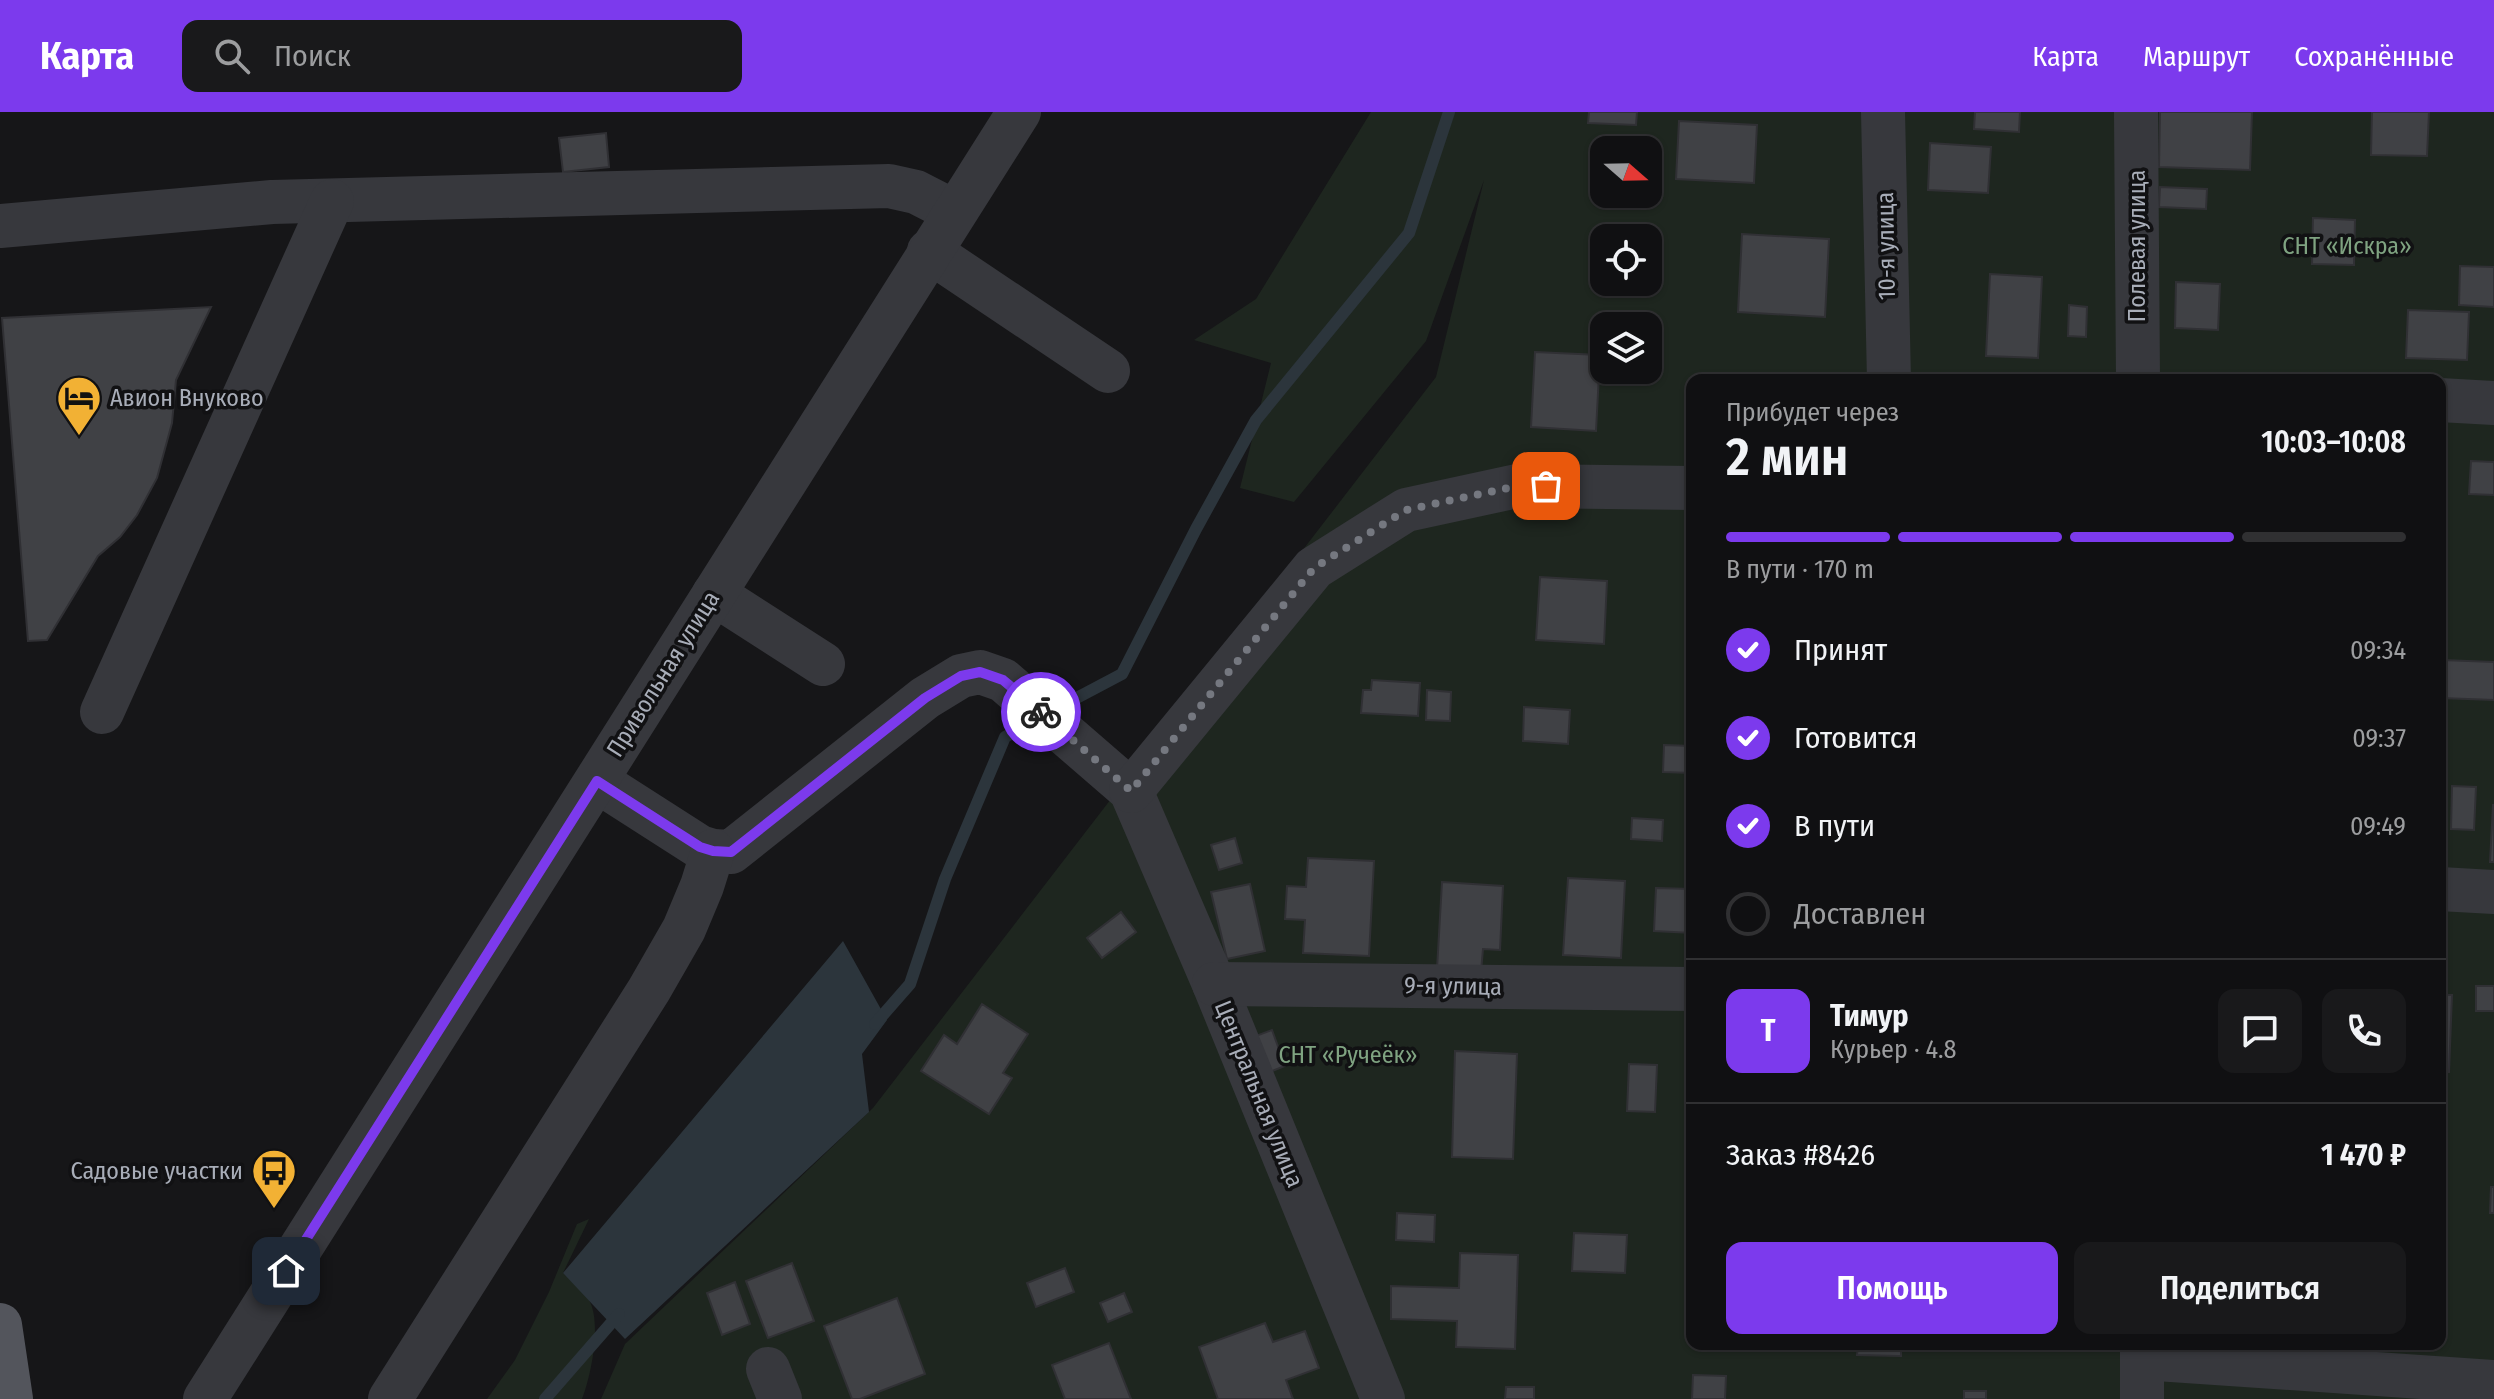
<!DOCTYPE html>
<html lang="ru">
<head>
<meta charset="utf-8">
<style>
  body { margin:0; font-family:"Fira Sans Condensed",sans-serif; background:#19191b; color:#f1f3f6; height:100vh; display:flex; flex-direction:column; font-size:30px; white-space:nowrap }
  * { box-sizing:border-box; margin:0 }
  p { font-size:26px; color:#9c9d9f }
  .icon { flex:none; width:44px; height:44px; fill:none; stroke:currentColor; stroke-width:2; stroke-linecap:round; stroke-linejoin:round }
  .map { position:relative; flex:1; overflow:hidden }
  .details { position:absolute; left:1686px; top:262px; width:760px; height:976px; display:flex; flex-direction:column; background:#101012; border-radius:16px; box-shadow:0 2px 6px #0004,0 0 0 2px #303032 }
  .details>* { flex:none }
  .needle { width:52px; rotate:110deg }
  .tools { position:absolute; left:1590px; top:24px; display:grid; gap:16px }
  .tools a { display:grid; place-items:center; width:72px; height:72px; border-radius:16px; background:#101012; box-shadow:0 2px 6px #0004,0 0 0 2px #303032; font-size:40px }
  .pin { position:absolute; display:grid; place-items:center; width:68px; height:68px; color:#fff; margin:-34px; border-radius:16px; box-shadow:0 4px 12px #0006 }
  .courier { position:absolute; display:grid; place-items:center; width:80px; height:80px; margin:-40px; border:6px solid #7c3aed; border-radius:50%; background:#fff; color:#222; box-shadow:0 2px 10px #0007 }
  .overview em { font-style:normal; font-weight:600 }
  .overview div { display:flex; flex-direction:column-reverse }
  .overview { display:flex; align-items:center; justify-content:space-between; height:136px; padding:0 40px }
  h1 { font-size:52px; font-weight:600; line-height:60px }
  .bar { display:grid; grid-template-columns:repeat(4,1fr); gap:12px 8px; align-content:center; height:96px; padding:0 40px }
  .bar i { height:10px; border-radius:6px; background:#303032 }
  .bar .active { background:#7c3aed }
  .bar p { grid-column:span 4 }
  .line { display:flex; align-items:center; gap:20px; padding:0 40px; border-top:2px solid #303032 }
  .line div { flex:1 }
  .round { display:grid; place-items:center; flex:none; width:84px; height:84px; border-radius:16px; background:#19191b }
  ol { padding:0 40px; list-style:none }
  li { display:flex; align-items:center; gap:24px; height:88px }
  li p { margin-inline-start:auto }
  li .icon { padding:8px; border-radius:50%; background:#7c3aed; color:#fff; stroke-width:4 }
  li:last-child { color:#9c9d9f }
  li i { width:44px; height:44px; border:4px solid #303032; border-radius:50% }
  .primary-button { display:flex; gap:16px; margin-top:auto; padding:16px 40px }
  .primary-button a { flex:1; height:92px; border-radius:16px; background:#7c3aed; color:#fff; font-size:32px; font-weight:600; line-height:92px; text-align:center }
  .primary-button a+a { background:#19191b; color:#f1f3f6 }
  header { display:flex; align-items:center; gap:48px; box-sizing:border-box; height:112px; padding:0 40px; background:#7c3aed; color:#fff }
  header strong { font-size:38px }
  nav { display:flex; gap:44px; margin-inline-start:auto; font-size:28px }
  .search { width:560px; height:72px; background:#19191b; display:flex; align-items:center; gap:20px; box-sizing:border-box; padding:0 28px; border-radius:16px; color:#9c9d9f; font-size:30px }
  .map>svg:first-child { display:block }
  .green { fill:#1e261f; fill-rule:evenodd }
  .water { fill:#2c353c }
  .lines { fill:none; stroke-linecap:round; stroke-linejoin:round }
  .stream { stroke:#2c353c; stroke-width:12 }
  .building { fill:#404145; stroke:#303034; stroke-width:2 }
  .minor { stroke:#37383d; stroke-width:44 }
  .major { stroke:#53555c; stroke-width:44 }
  .done { stroke:#757880; stroke-width:8; stroke-dasharray:0 14.4 }
  .route { stroke:#7c3aed; stroke-width:10 }
  .labels { text-anchor:middle; dominant-baseline:central; stroke-width:7; stroke-linejoin:round; paint-order:stroke }
  .street-label { font-size:24px; fill:#a8adb8; stroke:#111113 }
  .park-label { font-size:24px; fill:#7fa381; stroke:#111113 }
  .poi-label { font-size:24px; fill:#a8adb8; stroke:#111113; text-anchor:start }
</style>
</head>
<body>
<header>
<strong>Карта</strong>
<div class="search"><svg class="icon" aria-label="search" viewBox="0 0 24 24"><circle cx="10" cy="10" r="6"/><path d="M15 15l6 6"/></svg>Поиск</div>
<nav><a>Карта</a><a>Маршрут</a><a>Сохранённые</a></nav>
</header>
<div class="map">
<svg width="2494" height="1287" viewBox="0 0 2494 1287">
  <rect width="100%" height="100%" fill="#161618"/>
  <g class="green">
    <path d="M1371,0H2494V1287H601L625,1232L873,996L1436,265L1484,68L1426,229L1294,390L1240,376L1271,251L1194,228L1256,187ZM1604,38H1648V82H1604ZM1604,126H1648V170H1604ZM1604,214H1648V258H1604ZM1692,268H2440V1232H1692Z"/>
    <path d="M589,1107L563,1161C571,1169 583,1178 589,1188C602,1211 591,1264 582,1287H487L515,1248L549,1180L577,1112Z"/>
  </g>
  <polygon class="water" points="843,829 887,908 862,942 869,1000 625,1227 563,1161"/>
  <g class="lines">
    <g class="stream">
      <polyline points="1052,599 1122,562 1196,417 1256,308 1409,121 1449,0"/>
      <polyline points="875,912 910,872 945,767 1005,625 1036,608"/>
      <polyline points="545,1287 619,1202"/>
    </g>
  </g>
  <g class="building">
    <polygon points="1589,0 1637,0 1636,13 1588,11"/>
    <polygon points="1975,0 2020,0 2019,20 1974,17"/>
    <polygon points="2160,0 2252,0 2250,58 2159,55"/>
    <polygon points="2372,0 2429,0 2427,44 2371,43"/>
    <polygon points="1679,9 1757,13 1754,71 1676,67"/>
    <polygon points="606,21 609,55 563,60 559,26"/>
    <polygon points="1930,31 1991,35 1988,81 1928,78"/>
    <polygon points="2160,75 2207,77 2206,97 2159,95"/>
    <polygon points="2313,106 2355,108 2354,153 2312,152"/>
    <polygon points="1742,122 1829,127 1825,205 1738,200"/>
    <polygon points="2460,154 2494,155 2494,195 2459,193"/>
    <polygon points="1990,162 2042,165 2038,246 1986,244"/>
    <polygon points="2176,170 2220,172 2218,218 2175,216"/>
    <polygon points="2069,193 2087,195 2086,225 2068,224"/>
    <polygon points="211,195 176,268 172,311 157,366 137,403 120,425 98,444 47,528 28,529 2,206"/>
    <polygon points="2408,198 2469,200 2467,248 2406,246"/>
    <polygon points="1535,240 1600,243 1596,319 1531,315"/>
    <polygon points="2440,326 2446,326 2444,368 2440,368"/>
    <polygon points="2471,349 2494,350 2494,383 2469,382"/>
    <polygon points="1540,465 1607,469 1604,532 1536,528"/>
    <polygon points="2442,548 2494,550 2494,588 2441,586"/>
    <polygon points="1372,568 1420,571 1418,604 1361,601 1363,578 1371,578"/>
    <polygon points="1427,578 1451,580 1450,609 1426,608"/>
    <polygon points="1524,595 1570,598 1568,632 1523,629"/>
    <polygon points="1664,633 1692,634 1692,661 1663,660"/>
    <polygon points="2452,674 2476,675 2474,718 2451,717"/>
    <polygon points="2493,693 2494,693 2494,750 2490,750"/>
    <polygon points="1632,706 1663,708 1662,729 1631,727"/>
    <polygon points="1235,726 1242,751 1219,758 1211,733"/>
    <polygon points="1308,746 1374,749 1369,844 1303,841 1305,808 1285,807 1287,774 1306,775"/>
    <polygon points="1568,766 1625,769 1621,846 1563,843"/>
    <polygon points="1442,770 1503,774 1500,838 1483,837 1481,860 1437,857"/>
    <polygon points="1250,772 1265,839 1227,847 1211,780"/>
    <polygon points="1656,776 1692,777 1692,821 1654,819"/>
    <polygon points="1121,800 1136,820 1102,846 1087,826"/>
    <rect x="2476" y="874" width="18" height="25"/>
    <polygon points="2440,883 2452,883 2449,960 2440,960"/>
    <polygon points="982,892 1028,922 1003,961 1012,966 989,1002 921,959 944,923 957,932"/>
    <polygon points="1272,918 1285,954 1267,961 1253,925"/>
    <polygon points="1455,939 1517,942 1513,1047 1452,1045"/>
    <polygon points="1629,952 1657,953 1655,1000 1627,999"/>
    <polygon points="2491,1075 2494,1075 2494,1101 2490,1101"/>
    <polygon points="1397,1101 1435,1103 1434,1130 1396,1128"/>
    <polygon points="1574,1121 1627,1123 1625,1161 1572,1159"/>
    <polygon points="1460,1141 1518,1143 1515,1237 1456,1235 1457,1209 1391,1207 1391,1174 1459,1176"/>
    <polygon points="792,1151 814,1209 768,1226 746,1169"/>
    <polygon points="1065,1156 1074,1180 1036,1195 1027,1171"/>
    <polygon points="735,1170 750,1212 722,1223 707,1181"/>
    <polygon points="1124,1181 1132,1200 1108,1210 1100,1191"/>
    <polygon points="897,1186 925,1262 860,1287 852,1287 824,1214"/>
    <polygon points="1265,1211 1273,1230 1305,1219 1319,1256 1286,1268 1293,1287 1218,1287 1199,1235"/>
    <polygon points="1109,1231 1131,1287 1065,1287 1052,1253"/>
    <polygon points="1858,1232 1901,1232 1901,1244 1857,1243"/>
    <polygon points="1693,1263 1726,1264 1725,1287 1692,1287"/>
    <polygon points="1506,1275 1534,1275 1534,1287 1505,1287"/>
    <rect x="1964" y="1279" width="22" height="8"/>
  </g>
  <g class="lines">
    <g class="minor">
      <polyline points="1883,0 1889,268"/>
      <polyline points="2136,0 2138,268"/>
      <polyline points="0,114 272,90 889,74 916,80 955,100"/>
      <polyline points="929,139 1108,259"/>
      <polyline points="2440,288 2494,291"/>
      <polyline points="714,482 823,552"/>
      <polyline points="102,600 332,89"/>
      <polyline points="597,669 700,735 713,739 731,740 925,586 961,564 980,560 1003,568 1131,679 1214,872 1383,1287"/>
      <polyline points="1131,679 1314,456 1406,398 1517,374 1692,376"/>
      <polyline points="2440,777 2494,780"/>
      <polyline points="1214,872 1692,877"/>
      <polyline points="2142,1246 2494,1270"/>
      <polyline points="768,1257 780,1287"/>
      <polyline points="205,1287 1019,0"/>
      <polyline points="390,1287 649,878 684,817 702,774 713,739"/>
      <polyline points="2142,1287 2142,1232"/>
    </g>
    <polyline class="major" points="0,1213 11,1287"/>
  </g>
  <g class="lines">
    <polyline class="done" points="1041,600 1131,679 1314,456 1406,398 1517,374 1546,374"/>
    <polyline class="route" points="286,1159 597,669 700,735 713,739 731,740 925,586 961,564 980,560 1003,568 1041,600"/>
  </g>
  <defs>
    <g id="hotel-pin" transform="scale(2.3)"><path d="M0 17L-7.5 6A9.5 9.5 0 1 1 7.5 6Z" fill="#f2b134" stroke="#111113"/><path d="M-6-4.5h1.5V1H6V5H4.5V3h-9V5H-6ZM-4 0a1.8 1.8 0 1 1 3.6 0ZM.5 0V-2.5h3Q6-2.5 6 0Z" fill="#111"/></g>
    <g id="bus-pin" transform="scale(2.3)"><path d="M0 17L-7.5 6A9.5 9.5 0 1 1 7.5 6Z" fill="#f2b134" stroke="#111113"/><path d="M-5-6H5V4H4V6H2V4H-2V6H-4V4H-5ZM-3.5-4V0h7V-4ZM-3.5 1.2v1.5H-2V1.2ZM2 1.2v1.5H3.5V1.2Z" fill="#111"/></g>
  </defs>
  <g fill-rule="evenodd">
    <use href="#hotel-pin" x="79" y="286"/>
    <use href="#bus-pin" x="274" y="1059"/>
  </g>
  <g class="labels">
    <g class="street-label">
      <text transform="translate(1886 134) rotate(-91)">10-я улица</text>
      <text transform="translate(2137 134) rotate(-90)">Полевая улица</text>
      <text transform="translate(663 562) rotate(-58)">Привольная улица</text>
      <text transform="translate(1453 874) rotate(1)">9-я улица</text>
      <text transform="translate(1259 982) rotate(68)">Центральная улица</text>
    </g>
    <g class="park-label">
      <text x="2347" y="134">СНТ «Искра»</text>
      <text x="1348" y="943">СНТ «Ручеёк»</text>
    </g>
    <g class="poi-label">
      <text x="110" y="286">Авион Внуково</text>
      <text x="243" y="1059" text-anchor="end">Садовые участки</text>
    </g>
  </g>
</svg>
<div class="tools">
<a><svg class="needle" viewBox="-14 -14 28 28"><path d="M0-13l5 13h-10z" fill="#e53935"/><path d="M0 13l5-13h-10z" fill="#9c9d9f"/></svg></a>
<a><svg class="icon" aria-label="locate" viewBox="0 0 24 24"><circle cx="12" cy="12" r="6"/><path d="M12 2v4M12 18v4M2 12h4M18 12h4"/></svg></a>
<a><svg class="icon" aria-label="layers" viewBox="0 0 24 24"><path d="M12 4l9 5-9 5-9-5zM3 14l9 5 9-5"/></svg></a>
</div>
<div class="pin" style="left:1546px;top:374px;background:#ea580c"><svg class="icon" aria-label="bag" viewBox="0 0 24 24"><path d="M5 8h14l-1 12H6zM9 8a3 3 0 0 1 6 0"/></svg></div>
<div class="pin" style="left:286px;top:1159px;background:#1f2937"><svg class="icon" aria-label="home" viewBox="0 0 24 24"><path d="M3 11l9-7 9 7M6 9v11h12V9"/></svg></div>
<div class="courier" style="left:1041px;top:600px"><svg class="icon" aria-label="bike" viewBox="0 0 24 24"><circle cx="6" cy="16" r="4"/><circle cx="18" cy="16" r="4"/><path d="M6 16l4-8h5l3 8M10 8l3 8H6M13 5h3"/></svg></div>
<section class="details">
<div class="overview"><div><h1>2 мин</h1><p>Прибудет через</p></div><em>10:03–10:08</em></div>
<div class="bar"><i class="active"></i><i class="active"></i><i class="active"></i><i></i><p>В пути · 170 m</p></div>
<ol>
<li><svg class="icon" aria-label="check" viewBox="0 0 24 24"><path d="M5 12l5 5 9-10"/></svg>Принят<p>09:34</p></li>
<li><svg class="icon" aria-label="check" viewBox="0 0 24 24"><path d="M5 12l5 5 9-10"/></svg>Готовится<p>09:37</p></li>
<li><svg class="icon" aria-label="check" viewBox="0 0 24 24"><path d="M5 12l5 5 9-10"/></svg>В пути<p>09:49</p></li>
<li><i></i>Доставлен</li>
</ol>
<div class="line" style="height:144px"><b class="round" style="background:#7c3aed;color:#fff">Т</b><div><b>Тимур</b><p>Курьер · 4.8</p></div><a class="round"><svg class="icon" aria-label="chat" viewBox="0 0 24 24"><path d="M4 5h16v11H9l-5 4z"/></svg></a><a class="round"><svg class="icon" aria-label="phone" viewBox="0 0 24 24"><path d="M5 4h4l2 5-3 2q2 4 5 5l2-3 5 2v4C11 20 4 13 5 4z"/></svg></a></div>
<div class="line" style="height:104px"><div>Заказ #8426</div><b>1 470 ₽</b></div>
<div class="primary-button"><a>Помощь</a><a>Поделиться</a></div>
</section>
</div>
</body>
</html>
